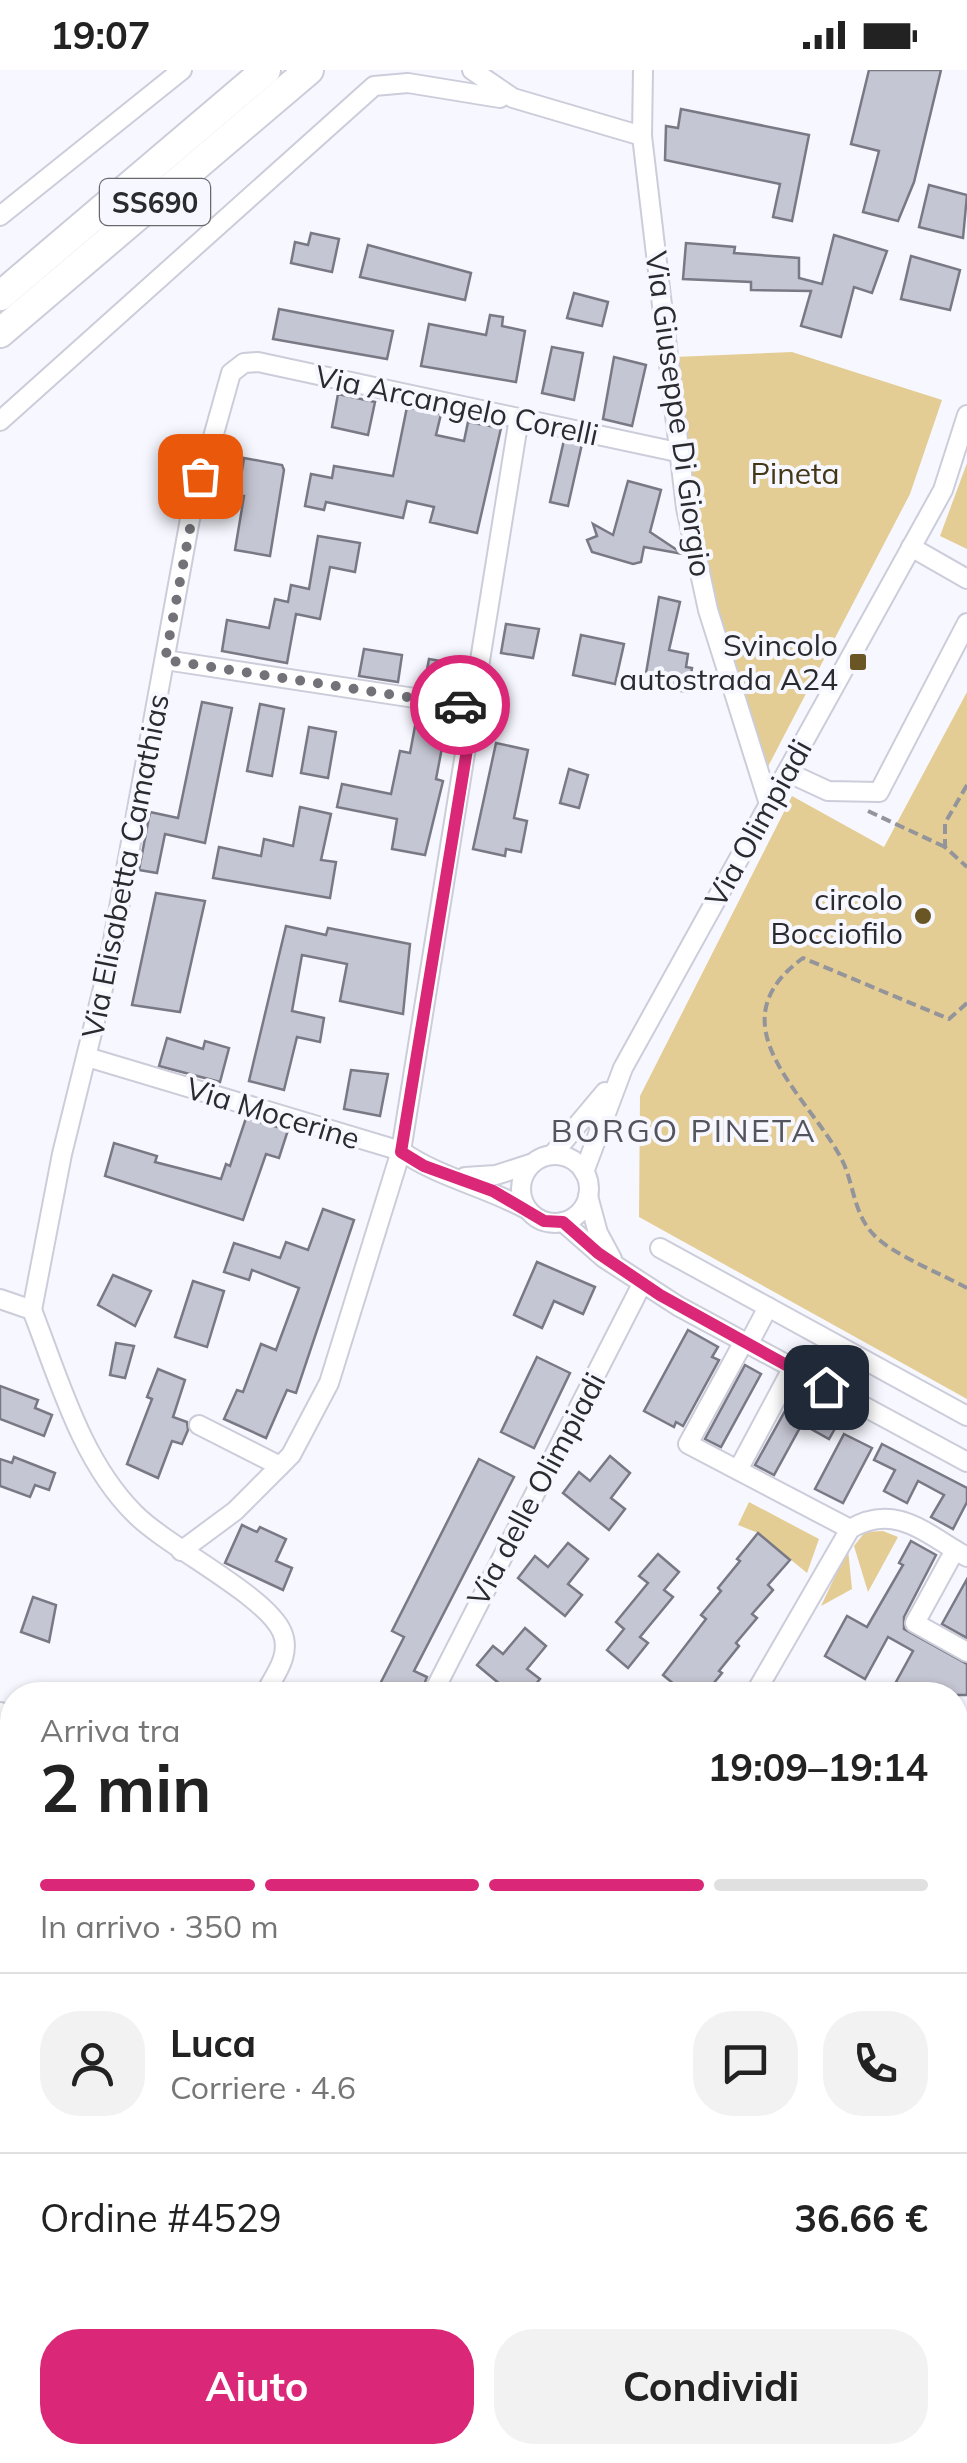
<!DOCTYPE html>
<html lang="it">
<head>
<meta charset="utf-8">
<style>
  body { margin:0; font-family:Mulish,sans-serif; background:#f2f2f2; color:#222; height:100vh; display:flex; flex-direction:column; font-size:38px; white-space:nowrap }
  * { box-sizing:border-box; margin:0 }
  p { font-size:32px; color:#767676 }
  .icon { flex:none; width:55px; height:55px; fill:none; stroke:currentColor; stroke-width:2; stroke-linecap:round; stroke-linejoin:round }
  .map { position:relative; flex:1; overflow:hidden }
  .sheet { position:absolute; left:0px; top:1612px; width:968px; height:782px; display:flex; flex-direction:column; background:#fff; border-radius:40px 40px 0 0; box-shadow:0 2px 8px #0004 }
  .sheet>* { flex:none }
  .pin { position:absolute; display:grid; place-items:center; width:85px; height:85px; color:#fff; margin:-42px; border-radius:20px; box-shadow:0 5px 15px #0006 }
  .courier { position:absolute; display:grid; place-items:center; width:100px; height:100px; margin:-50px; border:8px solid #db2777; border-radius:50%; background:#fff; color:#222; box-shadow:0 2px 12px #0007 }
  .headline em { font-style:normal; font-weight:700 }
  .headline div { display:flex; flex-direction:column-reverse }
  .headline { display:flex; align-items:center; justify-content:space-between; height:170px; padding:0 40px }
  h1 { font-size:65px; font-weight:700; line-height:75px }
  .bar { display:grid; grid-template-columns:repeat(4,1fr); gap:15px 10px; align-content:center; height:120px; padding:0 40px }
  .bar i { height:12px; border-radius:8px; background:#e0e0e0 }
  .bar .active { background:#db2777 }
  .bar p { grid-column:span 4 }
  .line { display:flex; align-items:center; gap:25px; padding:0 40px; border-top:2px solid #e0e0e0 }
  .line div { flex:1 }
  .round { display:grid; place-items:center; flex:none; width:105px; height:105px; border-radius:40px; background:#f2f2f2 }
  .cta { display:flex; gap:20px; margin-top:auto; padding:20px 40px }
  .cta a { flex:1; height:115px; border-radius:40px; background:#db2777; color:#fff; font-size:40px; font-weight:700; line-height:115px; text-align:center }
  .cta a+a { background:#f2f2f2; color:#222 }
  .status { display:flex; justify-content:space-between; align-items:center; height:70px; padding:0 50px; background:#fff; direction:ltr }
  .status svg { height:28px; fill:currentColor }
  .map>svg:first-child { display:block }
  .green { fill:#e4cd94 }
  .building { fill:#c5c6d3; stroke:#797985; stroke-width:2.5 }
  .lines { fill:none; stroke-linecap:round; stroke-linejoin:round }
  .minor-casing { stroke:#cccdda; stroke-width:22 }
  .highway-casing { stroke:#cccdda; stroke-width:32 }
  .path { stroke:#94949b; stroke-width:4; stroke-dasharray:10 5; stroke-linecap:butt }
  .minor { stroke:#fff; stroke-width:18 }
  .highway { stroke:#fff; stroke-width:28 }
  .done { stroke:#727278; stroke-width:10; stroke-dasharray:0 18 }
  .route { stroke:#db2777; stroke-width:12 }
  .poi-dot { fill:#695624; stroke:#f7f7ff; stroke-width:4 }
  .labels { text-anchor:middle; dominant-baseline:central; stroke-width:8; stroke-linejoin:round; paint-order:stroke }
  .shield { fill:#f7f7ff; stroke:#68686d; stroke-width:2.5 }
  .shield-label { font-size:28px; font-weight:bold; fill:#2a2a2f }
  .street-label { font-size:30px; fill:#2a2a2f; stroke:#f7f7ff }
  .park-label { font-size:30px; fill:#433716; stroke:#f7f7ff }
  .poi-label { font-size:30px; fill:#2a2a2f; stroke:#f7f7ff; text-anchor:end }
  .neighbourhood-label { font-size:32px; letter-spacing:2.5px; fill:#54545f; stroke:#f7f7ff }
</style>
</head>
<body>
<div class="status"><b>19:07</b><svg viewBox="0 0 49 12"><path d="M0 12V9h3v3zM5 12V6h3v6zM10 12V3h3v9zM15 12V0h3v12zM26 1h20v11H26zM47 4h2v5h-2z"/></svg></div>
<div class="map">
<svg width="967" height="2393" viewBox="0 0 967 2393">
  <rect width="100%" height="100%" fill="#f7f7ff"/>
  <g class="green">
    <polygon points="792,282 942,330 910,424 761,710 708,540 674,287"/>
    <polygon points="967,393 967,479 940,466"/>
    <polygon points="967,622 967,1329 639,1147 640,1026 792,726 884,777"/>
    <polygon points="749,1432 819,1469 807,1503 758,1463 738,1455"/>
    <polygon points="883,1461 898,1467 868,1522 854,1476 865,1462"/>
    <polygon points="848,1479 852,1519 821,1536"/>
    <polygon points="967,1651 967,1690 961,1687 955,1698 967,1705 957,1727 967,1733 967,1801 955,1795 955,1659 961,1662"/>
  </g>
  <g class="building">
    <polygon points="869,0 941,0 914,112 898,151 863,142 879,81 851,74"/>
    <polygon points="681,39 809,65 792,151 773,147 780,114 665,90 666,56 678,58"/>
    <polygon points="929,115 967,125 963,168 919,157"/>
    <polygon points="311,163 339,169 332,202 291,193 295,172 308,175"/>
    <polygon points="834,165 887,181 872,223 854,217 841,267 801,256 811,221 751,220 751,212 683,209 686,173 735,177 734,183 799,188 799,208 822,214"/>
    <polygon points="368,175 471,203 465,230 360,207"/>
    <polygon points="911,186 960,200 950,240 901,229"/>
    <polygon points="574,223 608,232 602,256 567,248"/>
    <polygon points="279,239 393,261 387,289 273,269"/>
    <polygon points="490,245 503,247 502,256 525,261 516,312 421,296 429,254 486,265"/>
    <polygon points="552,277 583,283 574,330 542,323"/>
    <polygon points="614,287 646,295 632,356 603,349"/>
    <polygon points="338,324 375,332 368,365 332,357"/>
    <polygon points="407,337 441,344 436,365 464,371 468,352 501,358 477,463 430,452 434,437 407,431 403,448 326,432 324,440 305,436 311,404 332,408 334,396 393,406"/>
    <polygon points="564,370 582,374 568,436 550,432"/>
    <polygon points="244,388 282,395 284,400 270,486 235,480 244,426 238,425"/>
    <polygon points="628,411 661,420 650,462 683,484 644,477 641,492 633,494 592,482 587,470 597,466 593,454 613,465"/>
    <polygon points="318,466 360,473 355,502 330,497 320,549 296,544 287,593 222,581 227,550 269,558 275,529 288,532 291,515 309,519"/>
    <polygon points="659,527 680,532 669,580 688,584 686,597 692,598 688,622 644,615"/>
    <polygon points="506,554 539,559 533,588 501,583"/>
    <polygon points="581,565 624,574 615,614 573,605"/>
    <polygon points="364,579 402,585 398,612 359,606"/>
    <polygon points="429,589 458,594 454,616 425,610"/>
    <polygon points="202,632 232,638 205,773 165,764 157,803 139,800 150,742 178,748"/>
    <polygon points="260,634 284,639 272,706 247,701"/>
    <polygon points="416,651 446,657 436,709 443,711 425,785 392,779 397,749 337,737 342,714 391,724 400,681 410,683"/>
    <polygon points="309,657 336,662 328,708 301,703"/>
    <polygon points="496,673 528,680 514,748 527,751 521,782 506,779 505,786 473,779"/>
    <polygon points="569,699 588,705 579,738 560,733"/>
    <polygon points="300,737 331,744 321,790 336,792 330,828 213,808 219,777 261,786 264,769 293,776"/>
    <polygon points="156,823 205,831 180,942 132,935"/>
    <polygon points="286,856 326,865 328,858 410,874 403,944 340,931 347,894 302,885 292,941 324,948 320,972 297,967 284,1020 249,1011"/>
    <polygon points="167,968 203,979 205,971 229,978 220,1012 159,996"/>
    <polygon points="351,1000 388,1004 380,1046 344,1039"/>
    <polygon points="246,1048 288,1060 279,1088 266,1084 243,1150 105,1106 114,1073 157,1086 155,1092 221,1109 226,1094 230,1096"/>
    <polygon points="323,1139 354,1150 296,1323 287,1320 266,1368 224,1349 237,1320 243,1322 261,1274 276,1280 299,1218 252,1200 249,1210 224,1202 234,1173 280,1188 286,1172 308,1180"/>
    <polygon points="537,1192 595,1217 583,1244 554,1231 542,1258 514,1245"/>
    <polygon points="113,1205 151,1221 135,1256 98,1235"/>
    <polygon points="193,1211 224,1221 207,1277 175,1267"/>
    <polygon points="688,1260 718,1277 712,1287 719,1290 683,1356 676,1352 674,1357 644,1341"/>
    <polygon points="116,1273 134,1276 125,1308 110,1305"/>
    <polygon points="537,1287 570,1303 534,1378 501,1362"/>
    <polygon points="745,1295 761,1304 721,1377 705,1369"/>
    <polygon points="158,1299 185,1310 173,1347 187,1352 188,1360 182,1374 172,1371 158,1408 127,1394 152,1329 147,1327"/>
    <polygon points="0,1316 38,1330 35,1338 52,1345 44,1366 0,1349"/>
    <polygon points="795,1323 841,1348 829,1369 802,1354 774,1405 755,1395"/>
    <polygon points="844,1364 872,1378 843,1433 815,1419"/>
    <polygon points="882,1374 967,1418 967,1432 953,1459 931,1447 944,1425 918,1411 907,1433 884,1421 895,1400 874,1390"/>
    <polygon points="610,1386 630,1403 611,1428 625,1439 609,1460 563,1423 579,1402 590,1411"/>
    <polygon points="14,1387 55,1403 49,1420 35,1415 30,1427 0,1416 0,1389 12,1393"/>
    <polygon points="479,1389 514,1407 414,1601 427,1607 420,1625 395,1625 379,1616 404,1567 392,1561"/>
    <polygon points="242,1455 257,1462 260,1457 286,1469 276,1491 292,1498 283,1520 225,1493"/>
    <polygon points="758,1463 790,1490 768,1515 773,1520 752,1544 757,1548 736,1573 739,1576 719,1601 722,1603 704,1625 687,1625 663,1605 706,1549 701,1545 721,1521 718,1518 740,1491 737,1489"/>
    <polygon points="911,1471 936,1485 904,1547 904,1559 967,1594 967,1625 896,1625 902,1615 896,1612 913,1581 888,1567 865,1609 825,1586 847,1546 867,1557 903,1495 899,1493"/>
    <polygon points="568,1473 588,1489 568,1514 582,1525 565,1546 518,1508 535,1486 548,1497"/>
    <polygon points="658,1484 679,1502 664,1520 673,1527 640,1567 648,1573 628,1598 607,1580 624,1559 616,1552 648,1513 639,1506"/>
    <polygon points="967,1509 967,1568 942,1554"/>
    <polygon points="33,1527 56,1535 49,1572 21,1562"/>
    <polygon points="525,1558 546,1576 527,1599 540,1609 527,1625 513,1625 477,1595 493,1576 503,1584"/>
  </g>
  <g class="lines">
    <g class="minor-casing">
      <g id="minor">
        <polyline points="472,0 513,28 642,66 686,438 708,540 769,734"/>
        <polyline points="642,66 643,0"/>
        <polyline points="0,146 182,0"/>
        <polyline points="0,351 374,16 408,13 500,28"/>
        <polyline points="911,477 967,509"/>
        <polyline points="165,590 474,637"/>
        <polyline points="787,702 828,721 879,722 967,553"/>
        <path d="M87,987L401,1081C440,1108 487,1117 528,1140"/>
        <polyline points="553,1084 605,1022"/>
        <circle cx="555" cy="1119" r="34"/>
        <polyline points="584,1102 623,998 943,420 967,345"/>
        <polyline points="465,1107 496,1105 530,1094"/>
        <polyline points="588,1126 598,1163 612,1189"/>
        <polyline points="563,1152 604,1188 678,1236 967,1392"/>
        <polyline points="660,1178 967,1346"/>
        <polyline points="0,1229 32,1240"/>
        <polyline points="32,1240 62,1084 108,898 190,449 231,303 244,293 258,292 677,382"/>
        <path d="M32,1240C59,1309 81,1390 134,1443C167,1477 266,1525 282,1562C292,1585 274,1606 264,1625"/>
        <polyline points="743,1273 688,1374 850,1459"/>
        <polyline points="748,1275 768,1237"/>
        <polyline points="199,1355 280,1396"/>
        <polyline points="738,1400 792,1299"/>
        <polyline points="955,1480 915,1553 967,1582"/>
        <polyline points="181,1481 235,1441 291,1385 329,1313 401,1081 519,348"/>
        <polyline points="432,1625 642,1214"/>
        <path d="M754,1625L850,1459C896,1432 926,1464 967,1487"/>
        <polyline points="0,1642 12,1645"/>
        <polyline points="0,1866 12,1884"/>
        <polyline points="955,1963 967,1941"/>
        <polyline points="955,2108 967,2114"/>
        <polyline points="0,2190 12,2181"/>
        <polyline points="0,2212 12,2218"/>
        <polyline points="955,2269 967,2274"/>
        <polyline points="349,2382 370,2393"/>
        <polyline points="915,2382 952,2393"/>
        <polyline points="449,2393 454,2382"/>
        <polyline points="719,2393 723,2382"/>
      </g>
    </g>
    <g class="highway-casing">
      <g id="highway">
        <polyline points="0,226 266,0"/>
        <polyline points="0,263 309,0"/>
      </g>
    </g>
    <g class="path">
      <polyline points="967,715 945,753 945,777 967,797"/>
      <polyline points="868,741 945,777"/>
      <path d="M967,933L949,949L803,888C712,954 807,1024 841,1088C854,1112 853,1144 874,1165C893,1185 942,1204 967,1218"/>
    </g>
    <use href="#minor" class="minor"/>
    <use href="#highway" class="highway"/>
  </g>
  <g class="lines">
    <polyline class="done" points="200,406 165,590 460,635"/>
    <polyline class="route" points="460,635 474,637 401,1082 424,1096 493,1121 544,1151 563,1152 598,1183 660,1225 826,1317"/>
  </g>
  <g class="poi-dot">
    <rect x="848" y="582" width="20" height="20" rx="5"/>
    <circle cx="923" cy="846" r="10"/>
  </g>
  <g class="labels">
    <rect class="shield" x="100" y="109" width="110" height="46" rx="8"/>
    <g class="shield-label">
      <text x="155" y="132">SS690</text>
    </g>
    <g class="street-label">
      <text transform="translate(457 335) rotate(12)">Via Arcangelo Corelli</text>
      <text transform="translate(679 344) rotate(82)">Via Giuseppe Di Giorgio</text>
      <text transform="translate(758 753) rotate(-61)">Via Olimpiadi</text>
      <text transform="translate(125 796) rotate(-79)">Via Elisabetta Camathias</text>
      <text transform="translate(273 1043) rotate(17)">Via Mocerine</text>
      <text transform="translate(536 1419) rotate(-62)">Via delle Olimpiadi</text>
    </g>
    <g class="park-label">
      <text x="795" y="403">Pineta</text>
    </g>
    <g class="poi-label">
      <text x="838" y="575">Svincolo<tspan x="838" dy="34">autostrada A24</tspan></text>
      <text x="903" y="829">circolo<tspan x="903" dy="34">Bocciofilo</tspan></text>
    </g>
    <g class="neighbourhood-label">
      <text x="684" y="1060">BORGO PINETA</text>
    </g>
  </g>
</svg>
<div class="pin" style="left:200px;top:406px;background:#ea580c"><svg class="icon" aria-label="bag" viewBox="0 0 24 24"><path d="M5 8h14l-1 12H6zM9 8a3 3 0 0 1 6 0"/></svg></div>
<div class="pin" style="left:826px;top:1317px;background:#1f2937"><svg class="icon" aria-label="home" viewBox="0 0 24 24"><path d="M3 11l9-7 9 7M6 9v11h12V9"/></svg></div>
<div class="courier" style="left:460px;top:635px"><svg class="icon" aria-label="car" viewBox="0 0 24 24"><path d="M5 17H2v-5l4-1 3-4h7l3 4 3 1v5h-3M9 17h6M6 11h13"/><circle cx="7" cy="17" r="2"/><circle cx="17" cy="17" r="2"/></svg></div>
<section class="sheet">
<div class="headline"><div><h1>2 min</h1><p>Arriva tra</p></div><em>19:09–19:14</em></div>
<div class="bar"><i class="active"></i><i class="active"></i><i class="active"></i><i></i><p>In arrivo · 350 m</p></div>
<div class="line" style="height:180px"><a class="round"><svg class="icon" aria-label="person" viewBox="0 0 24 24"><circle cx="12" cy="8" r="4"/><path d="M4 21q1-7 8-7t8 7"/></svg></a><div><b>Luca</b><p>Corriere · 4.6</p></div><a class="round"><svg class="icon" aria-label="chat" viewBox="0 0 24 24"><path d="M4 5h16v11H9l-5 4z"/></svg></a><a class="round"><svg class="icon" aria-label="phone" viewBox="0 0 24 24"><path d="M5 4h4l2 5-3 2q2 4 5 5l2-3 5 2v4C11 20 4 13 5 4z"/></svg></a></div>
<div class="line" style="height:130px"><div>Ordine #4529</div><b>36.66 €</b></div>
<div class="cta"><a>Aiuto</a><a>Condividi</a></div>
</section>
</div>
</body>
</html>
